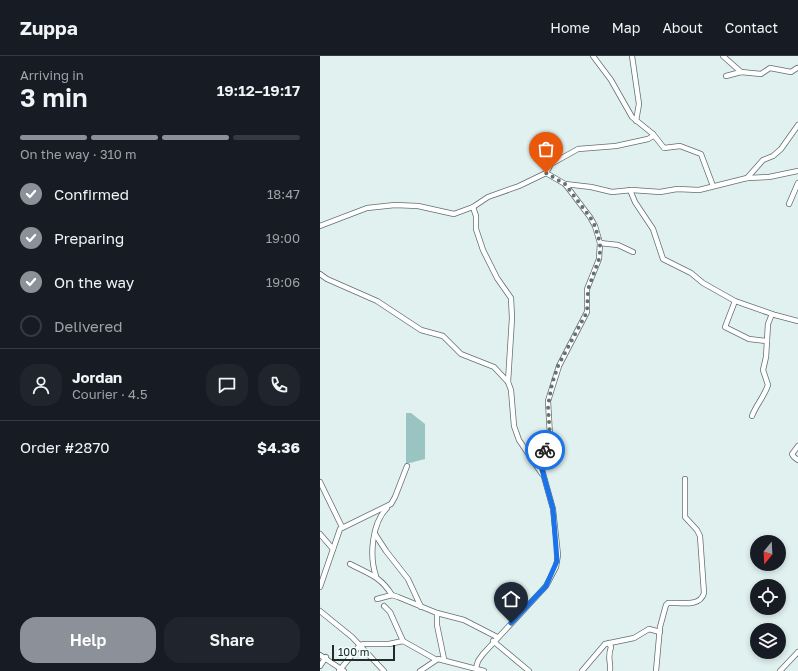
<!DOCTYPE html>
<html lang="en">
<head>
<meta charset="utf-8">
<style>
  body { margin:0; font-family:"Golos Text",sans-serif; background:#20242c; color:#f1f3f6; height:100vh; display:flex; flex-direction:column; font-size:15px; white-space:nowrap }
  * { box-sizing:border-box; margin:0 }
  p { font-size:13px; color:#9ea1a6 }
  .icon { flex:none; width:22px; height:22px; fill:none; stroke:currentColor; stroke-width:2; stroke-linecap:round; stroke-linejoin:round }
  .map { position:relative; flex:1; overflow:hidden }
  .side { display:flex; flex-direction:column; background:#171b24; width:320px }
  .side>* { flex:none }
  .needle { width:26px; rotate:198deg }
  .buttons { position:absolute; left:430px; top:479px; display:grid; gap:8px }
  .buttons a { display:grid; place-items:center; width:36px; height:36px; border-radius:50%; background:#171b24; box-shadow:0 2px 6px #0003; font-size:20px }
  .scale { position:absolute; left:12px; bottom:10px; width:63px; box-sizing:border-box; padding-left:4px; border:2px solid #242a29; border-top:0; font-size:11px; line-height:14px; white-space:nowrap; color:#242a29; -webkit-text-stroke:3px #eefefd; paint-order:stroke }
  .pin { position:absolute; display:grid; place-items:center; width:34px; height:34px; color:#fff; margin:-41px -17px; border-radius:50% 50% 50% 0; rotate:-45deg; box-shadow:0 0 4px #0007 }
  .pin .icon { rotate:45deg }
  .courier { position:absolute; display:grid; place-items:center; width:40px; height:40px; margin:-20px; border:3px solid #1a73e8; border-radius:50%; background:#fff; color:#222; box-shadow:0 1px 5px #0007 }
  .headline em { font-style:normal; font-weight:600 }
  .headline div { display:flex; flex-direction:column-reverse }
  .headline { display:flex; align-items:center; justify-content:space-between; height:68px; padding:0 20px }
  h1 { font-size:26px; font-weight:600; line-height:30px }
  .bar { display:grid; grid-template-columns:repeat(4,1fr); gap:6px 4px; align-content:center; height:48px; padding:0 20px }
  .bar i { height:5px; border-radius:3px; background:#363941 }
  .bar .selected { background:#8c9099 }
  .bar p { grid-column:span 4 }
  .line { display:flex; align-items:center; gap:10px; padding:0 20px; border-top:1px solid #363941 }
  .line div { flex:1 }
  .round { display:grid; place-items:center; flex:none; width:42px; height:42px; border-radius:16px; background:#20242c }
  ol { padding:0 20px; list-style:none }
  li { display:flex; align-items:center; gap:12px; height:44px }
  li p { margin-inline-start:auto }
  li .icon { padding:4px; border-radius:50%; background:#8c9099; color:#fff; stroke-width:4 }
  li:last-child { color:#9ea1a6 }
  li i { width:22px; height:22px; border:2px solid #363941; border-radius:50% }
  .cta { display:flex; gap:8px; margin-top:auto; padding:8px 20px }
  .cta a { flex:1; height:46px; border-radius:16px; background:#8c9099; color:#fff; font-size:16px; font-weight:600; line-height:46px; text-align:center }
  .cta a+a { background:#20242c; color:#f1f3f6 }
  header { display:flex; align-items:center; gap:24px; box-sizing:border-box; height:56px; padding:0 20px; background:#171b24; border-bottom:1px solid #363941 }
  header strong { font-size:19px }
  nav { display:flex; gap:22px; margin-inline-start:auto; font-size:14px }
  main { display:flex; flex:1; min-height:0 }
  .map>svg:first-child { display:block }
  .green { fill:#9ac4c1 }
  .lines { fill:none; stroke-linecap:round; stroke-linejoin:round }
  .minor-casing { stroke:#61706f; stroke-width:6 }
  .minor { stroke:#fff; stroke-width:4.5 }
  .done { stroke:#66706f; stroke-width:4; stroke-dasharray:0 7.2 }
  .route { stroke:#1a73e8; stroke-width:5 }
</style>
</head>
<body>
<header>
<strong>Zuppa</strong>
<nav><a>Home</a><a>Map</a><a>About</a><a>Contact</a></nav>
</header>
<main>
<section class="side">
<div class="headline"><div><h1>3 min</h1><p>Arriving in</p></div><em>19:12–19:17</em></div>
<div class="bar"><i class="selected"></i><i class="selected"></i><i class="selected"></i><i></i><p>On the way · 310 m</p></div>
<ol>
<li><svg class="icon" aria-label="check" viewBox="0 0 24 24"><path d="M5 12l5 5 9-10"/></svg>Confirmed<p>18:47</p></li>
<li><svg class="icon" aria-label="check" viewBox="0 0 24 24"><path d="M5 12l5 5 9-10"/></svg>Preparing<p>19:00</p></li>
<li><svg class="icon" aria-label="check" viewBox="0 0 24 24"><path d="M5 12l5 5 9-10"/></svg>On the way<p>19:06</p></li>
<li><i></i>Delivered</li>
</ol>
<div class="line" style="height:72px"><a class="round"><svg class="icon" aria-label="person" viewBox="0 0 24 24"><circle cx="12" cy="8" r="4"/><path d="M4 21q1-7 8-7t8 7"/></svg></a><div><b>Jordan</b><p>Courier · 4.5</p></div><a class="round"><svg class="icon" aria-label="chat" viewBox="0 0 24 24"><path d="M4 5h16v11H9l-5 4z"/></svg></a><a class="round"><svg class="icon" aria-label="phone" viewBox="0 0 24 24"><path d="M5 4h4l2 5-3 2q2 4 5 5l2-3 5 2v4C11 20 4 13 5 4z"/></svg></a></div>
<div class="line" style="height:52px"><div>Order #2870</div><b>$4.36</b></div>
<div class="cta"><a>Help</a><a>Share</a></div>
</section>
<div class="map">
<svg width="478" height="615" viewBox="0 0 478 615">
  <rect width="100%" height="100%" fill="#e0f1f0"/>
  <polygon class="green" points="86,357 91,357 105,368 105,403 86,408"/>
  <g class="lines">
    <g class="minor-casing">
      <g id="minor">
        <polyline points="312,0 319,48 316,65"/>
        <polyline points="403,0 421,16"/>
        <polyline points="406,20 421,16 441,18 450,12 471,16 477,12"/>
        <polyline points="333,78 344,92 360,90 381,98 393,130"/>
        <polyline points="226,117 231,108 258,93 296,90 328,83 333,80 333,78 312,61 291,24 273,0"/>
        <polyline points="427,122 443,104 453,100 461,93 478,69"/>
        <polyline points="245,128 271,131 292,136 312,134 340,136 357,133 379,134 427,122 449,121 478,115"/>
        <polyline points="310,134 315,146 333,173 343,203 371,217 383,227 415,245 455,259 478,265"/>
        <polyline points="469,148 478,127"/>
        <polyline points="153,151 156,160 156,173 163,194 177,222 191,242 192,262 188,326"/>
        <polyline points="0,170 47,152 75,149 98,150 134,158 153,151 168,141 199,130 226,117 245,128 270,161 275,170 280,187 279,203 267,233 267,256 239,310 228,345 230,380 221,410 233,453 238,499 236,511 226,530 163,598 158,605 156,612"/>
        <polyline points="280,187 298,189 313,196"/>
        <polyline points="0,218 7,223 57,245 101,274 123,280 141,298 174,311 188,326 191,334 194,370 199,384 222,418"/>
        <polyline points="415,245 405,271 429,283 447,285"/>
        <path d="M432,360C436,349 444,341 448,329L443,314L446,301L448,268L452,258"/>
        <polyline points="478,390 472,398 474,401 478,404"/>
        <polyline points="0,426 22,471"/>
        <polyline points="0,478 13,493"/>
        <polyline points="55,478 66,495 88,523 101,551"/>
        <path d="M30,508C49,518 60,520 72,539"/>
        <path d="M56,520C49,500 52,467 67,452"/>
        <polyline points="0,531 20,473 71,448 75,441 87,410"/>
        <polyline points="57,543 72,539 78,541 117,557 144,564 177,581"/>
        <polyline points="64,550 70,556 83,585 115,603"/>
        <polyline points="0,555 32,581 64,615"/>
        <polyline points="117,557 117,569 124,603"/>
        <polyline points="173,585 209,615"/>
        <path d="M289,587L291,591C287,603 291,604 290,615"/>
        <polyline points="0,599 24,615"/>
        <polyline points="0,610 6,601"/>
        <polyline points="19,615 40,589 44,588 69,588 83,585"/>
        <polyline points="100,615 118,603 164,615"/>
        <polyline points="262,615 285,588 314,582 329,573 340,576"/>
        <path d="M336,615L340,571L346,549L348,547C359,546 380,552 384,537L380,480L377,474L365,461V423"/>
        <polyline points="460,615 478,596"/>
      </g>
    </g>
    <use href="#minor" class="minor"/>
  </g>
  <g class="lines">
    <polyline class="done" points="225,394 230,380 228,350 232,328 238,310 267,256 268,233 279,203 280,196 280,187 275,170 270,161 245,128 226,117"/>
    <polyline class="route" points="191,567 226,530 237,505 233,453 221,410 225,394"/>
  </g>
</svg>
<div class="buttons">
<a><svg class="needle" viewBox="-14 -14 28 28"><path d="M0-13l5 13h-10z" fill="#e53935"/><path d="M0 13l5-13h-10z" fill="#9ea1a6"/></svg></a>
<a><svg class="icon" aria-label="locate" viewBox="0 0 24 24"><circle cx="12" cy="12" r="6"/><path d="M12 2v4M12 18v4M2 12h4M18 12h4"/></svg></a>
<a><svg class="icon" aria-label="layers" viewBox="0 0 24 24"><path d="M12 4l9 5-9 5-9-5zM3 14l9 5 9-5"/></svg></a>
</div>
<div class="scale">100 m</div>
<div class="pin" style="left:226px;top:117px;background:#ea580c"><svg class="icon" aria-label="bag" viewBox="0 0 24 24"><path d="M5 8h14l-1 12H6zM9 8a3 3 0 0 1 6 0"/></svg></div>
<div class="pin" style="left:191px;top:567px;background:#1f2937"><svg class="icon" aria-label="home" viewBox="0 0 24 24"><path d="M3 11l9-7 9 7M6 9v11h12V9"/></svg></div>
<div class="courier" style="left:225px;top:394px"><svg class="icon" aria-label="bike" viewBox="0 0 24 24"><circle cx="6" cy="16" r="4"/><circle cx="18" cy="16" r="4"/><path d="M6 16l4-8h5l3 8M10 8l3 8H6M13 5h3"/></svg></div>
</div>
</main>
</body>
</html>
